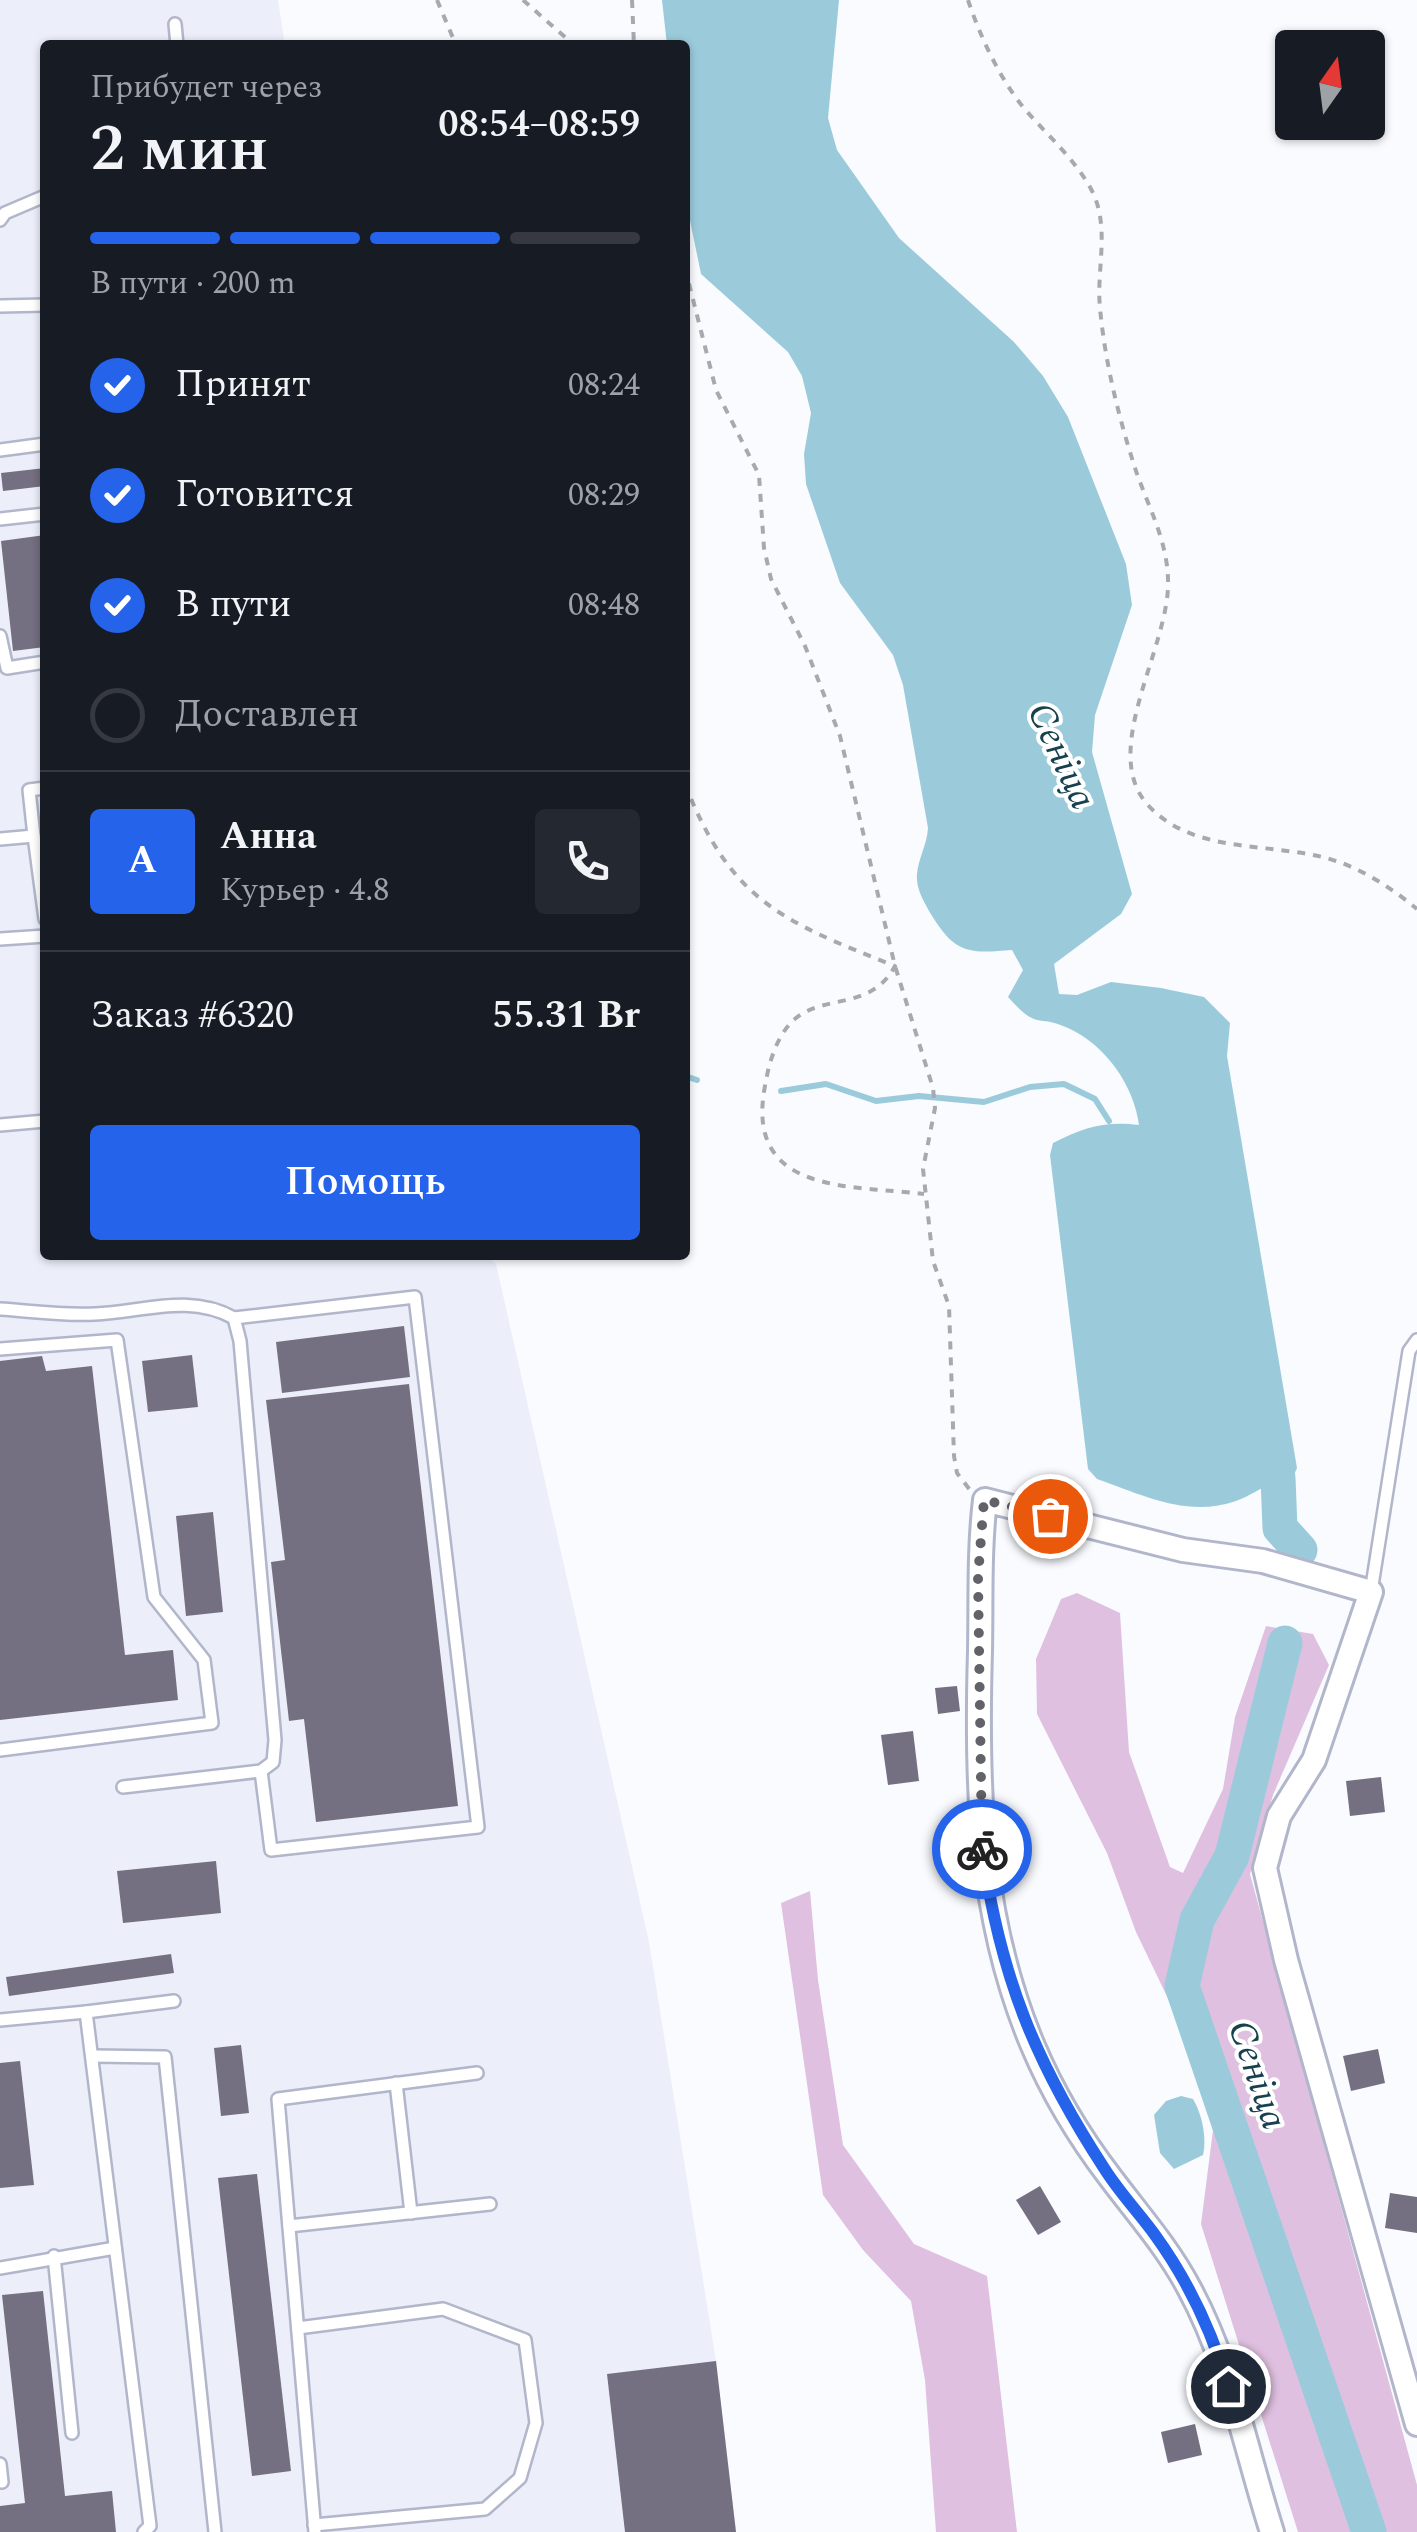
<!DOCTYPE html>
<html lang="ru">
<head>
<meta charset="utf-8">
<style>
  body { margin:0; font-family:Spectral,serif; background:#242831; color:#f1f3f6; height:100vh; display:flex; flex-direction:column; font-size:38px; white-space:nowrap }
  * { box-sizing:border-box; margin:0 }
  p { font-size:32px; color:#9ea1a6 }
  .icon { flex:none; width:55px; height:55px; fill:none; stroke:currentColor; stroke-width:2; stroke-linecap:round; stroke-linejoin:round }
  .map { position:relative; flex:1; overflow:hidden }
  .details { position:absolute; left:40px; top:40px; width:650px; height:1220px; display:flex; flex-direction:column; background:#171b24; border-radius:10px; box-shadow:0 2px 8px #0004 }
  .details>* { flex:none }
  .needle { width:65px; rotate:14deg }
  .tools { position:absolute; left:1275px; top:30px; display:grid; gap:20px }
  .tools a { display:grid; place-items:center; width:110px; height:110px; border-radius:10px; background:#171b24; box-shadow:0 2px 8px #0004; font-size:50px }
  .pin { position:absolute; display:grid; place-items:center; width:85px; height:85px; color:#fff; margin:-42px; border:5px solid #fff; border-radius:50%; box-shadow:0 2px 10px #0007 }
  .courier { position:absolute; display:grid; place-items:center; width:100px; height:100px; margin:-50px; border:8px solid #2563eb; border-radius:50%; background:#fff; color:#222; box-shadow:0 2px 12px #0007 }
  .summary em { font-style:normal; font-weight:600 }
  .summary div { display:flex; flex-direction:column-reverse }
  .summary { display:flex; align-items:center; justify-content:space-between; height:170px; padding:0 50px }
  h1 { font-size:65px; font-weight:600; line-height:75px }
  .bar { display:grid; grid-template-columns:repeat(4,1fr); gap:15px 10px; align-content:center; height:120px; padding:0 50px }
  .bar i { height:12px; border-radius:8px; background:#363941 }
  .bar .on { background:#2563eb }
  .bar p { grid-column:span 4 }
  .line { display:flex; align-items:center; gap:25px; padding:0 50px; border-top:2px solid #363941 }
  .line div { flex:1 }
  .round { display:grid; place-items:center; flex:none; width:105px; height:105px; border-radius:10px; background:#242831 }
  ol { padding:0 50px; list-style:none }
  li { display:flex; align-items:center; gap:30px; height:110px }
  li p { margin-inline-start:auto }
  li .icon { padding:10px; border-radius:50%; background:#2563eb; color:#fff; stroke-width:4 }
  li:last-child { color:#9ea1a6 }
  li i { width:55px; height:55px; border:5px solid #363941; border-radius:50% }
  .action { display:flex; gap:20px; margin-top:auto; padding:20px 50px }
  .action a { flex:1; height:115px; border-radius:10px; background:#2563eb; color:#fff; font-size:40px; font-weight:600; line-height:115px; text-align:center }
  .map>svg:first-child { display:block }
  .built { fill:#eceffa }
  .forest { fill:#e0c0e0 }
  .water { fill:#9bcbdb }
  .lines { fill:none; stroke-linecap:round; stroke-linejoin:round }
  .stream { stroke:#9bcbdb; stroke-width:6 }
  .river { stroke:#9bcbdb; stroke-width:35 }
  .building { fill:#746f81 }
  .service-casing { stroke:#b1b6ca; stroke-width:16 }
  .minor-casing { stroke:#b1b6ca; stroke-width:28 }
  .path { stroke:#a7a9ae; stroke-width:4; stroke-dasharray:8 8; stroke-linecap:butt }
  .service { stroke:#fff; stroke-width:11 }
  .minor { stroke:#fff; stroke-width:22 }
  .done { stroke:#616369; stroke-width:10; stroke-dasharray:0 18 }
  .route { stroke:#2563eb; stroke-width:12 }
  .labels { text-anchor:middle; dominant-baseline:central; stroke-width:8; stroke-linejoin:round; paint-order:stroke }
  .water-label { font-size:38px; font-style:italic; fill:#17414e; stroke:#fff }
</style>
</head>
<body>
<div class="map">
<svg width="1417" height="2532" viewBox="0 0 1417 2532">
  <rect width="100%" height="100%" fill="#f9fbff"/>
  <polygon class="built" points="0,0 278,0 285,45 45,45 45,1255 485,1255 496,1264 649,1942 716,2361 736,2532 0,2532"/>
  <g class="forest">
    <polygon points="1077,1593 1120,1613 1129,1752 1170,1867 1183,1873 1223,1789 1235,1717 1266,1626 1313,1634 1329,1665 1273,1795 1250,1874 1417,2485 1417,2532 1298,2532 1201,2224 1213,2130 1174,2011 1136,1932 1107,1853 1037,1714 1036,1659 1061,1599"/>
    <polygon points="810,1891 818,1980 843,2145 914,2244 987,2276 1017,2532 936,2532 925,2380 911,2301 863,2250 823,2195 781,1903"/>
  </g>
  <g class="water">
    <path d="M662,0H839L828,118L837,150L899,238L1014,342L1043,376L1068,417L1126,564L1132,605L1095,715L1092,752L1132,894L1121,914L1054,964L1059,994L1077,995L1111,982L1161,988L1204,997L1230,1023L1227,1056L1297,1468L1294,1475C1272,1479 1257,1493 1236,1501C1187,1518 1143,1495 1097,1479L1088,1469L1050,1155L1053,1143C1085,1127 1104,1121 1139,1125C1134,1086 1106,1045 1068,1028C1034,1013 1040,1032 1008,997L1023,970L1012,950C966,954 954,953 929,911C922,898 916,888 917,874C918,859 927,845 928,828L903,685L893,655L840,583L806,484L804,454L811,413L802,376L788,352L701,274L685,196V45H667Z"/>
    <path d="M1181,2096L1193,2099C1202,2114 1207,2138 1203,2155L1174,2169L1160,2153L1154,2115L1166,2101Z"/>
  </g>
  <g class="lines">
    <g class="stream">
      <polyline points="685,1076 697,1080"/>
      <polyline points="781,1091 826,1084 876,1101 919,1096 984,1102 1030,1087 1064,1084 1095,1099 1109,1121"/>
    </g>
    <g class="river">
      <polyline points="1245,1448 1278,1478 1280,1528 1300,1550"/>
      <polyline points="1285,1643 1232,1856 1197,1920 1182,1986 1369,2532"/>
    </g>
  </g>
  <g class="building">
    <polygon points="45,468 45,486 3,491 1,473"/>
    <polygon points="45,535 45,647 13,651 1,541"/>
    <polygon points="404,1326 410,1377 282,1393 276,1342"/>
    <polygon points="192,1355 198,1407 148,1412 142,1361"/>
    <polygon points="42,1356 46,1371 92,1366 125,1655 173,1650 178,1700 0,1720 0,1361"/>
    <polygon points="409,1384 458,1806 316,1822 304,1719 289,1721 271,1562 285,1560 266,1400"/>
    <polygon points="213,1512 223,1612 186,1616 176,1516"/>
    <polygon points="957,1686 960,1711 938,1714 935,1688"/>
    <polygon points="913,1731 919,1781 888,1785 881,1735"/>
    <polygon points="1381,1777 1385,1812 1350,1816 1346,1781"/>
    <polygon points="216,1861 221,1913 123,1923 117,1871"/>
    <polygon points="171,1954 174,1973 9,1996 6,1977"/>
    <polygon points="241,2045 249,2113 221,2116 214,2048"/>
    <polygon points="1378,2049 1385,2083 1351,2091 1343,2056"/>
    <polygon points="20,2061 34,2185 0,2188 0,2063"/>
    <polygon points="257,2174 291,2471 252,2476 218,2178"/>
    <polygon points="1040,2186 1061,2222 1038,2235 1016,2200"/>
    <polygon points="1390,2193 1417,2197 1417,2233 1385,2228"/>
    <polygon points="43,2291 65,2496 112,2491 116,2532 0,2532 0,2506 25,2503 2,2295"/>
    <polygon points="716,2361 736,2532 625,2532 607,2374"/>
    <polygon points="1195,2424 1202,2455 1168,2463 1161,2432"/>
  </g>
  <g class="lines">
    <g class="service-casing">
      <g id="service">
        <polyline points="175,24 177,45"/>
        <polyline points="0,220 5,213 45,196"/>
        <polyline points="0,306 45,305"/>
        <polyline points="0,450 45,444"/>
        <polyline points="0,519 45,514"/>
        <polyline points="0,636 7,668 45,662"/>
        <polyline points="34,836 29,790 45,788"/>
        <polyline points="0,839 34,836 45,919"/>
        <polyline points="0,939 45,936"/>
        <polyline points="0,1125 45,1121"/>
        <path d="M0,1309C31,1311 64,1316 95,1314C143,1312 189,1293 234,1318L240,1341L275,1740L273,1762L261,1771L123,1787"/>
        <polyline points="234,1318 415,1297 478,1827 271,1850 261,1771"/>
        <polyline points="0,1349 117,1340 154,1597 204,1660 212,1723 0,1750"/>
        <polyline points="1371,1592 1409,1351 1417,1340"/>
        <polyline points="86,2012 174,2001"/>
        <polyline points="0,2020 86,2012 150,2526 144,2532"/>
        <polyline points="92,2056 165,2057 215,2532"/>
        <polyline points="396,2083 411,2213"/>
        <polyline points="289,2226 490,2204"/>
        <polyline points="54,2256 72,2433"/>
        <polyline points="0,2268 115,2248"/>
        <polyline points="298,2328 443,2309 525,2340 536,2423 520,2478 485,2509 314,2525"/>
        <polyline points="0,2464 2,2482"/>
        <polyline points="315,2532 278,2099 477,2073"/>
      </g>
    </g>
    <g class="minor-casing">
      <path id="minor" d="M1272,2532C1246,2451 1230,2363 1189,2288C1168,2248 1137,2213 1110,2177C1081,2139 1052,2091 1033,2046C979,1919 976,1787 980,1651C981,1600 979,1551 985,1500L1183,1550L1263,1561L1371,1592L1314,1760L1279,1816L1265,1868L1286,1960L1417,2424"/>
    </g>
    <g class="path">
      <polyline points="437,0 456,45"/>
      <polyline points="523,0 574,45"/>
      <polyline points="632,0 634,45"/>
      <path d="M968,0C980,36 999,77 1023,107C1046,134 1074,158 1091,189C1111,226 1096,269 1100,308C1105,363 1119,419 1136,471C1148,506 1167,540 1168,579C1171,645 1099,749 1147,804C1195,858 1278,840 1339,862C1367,872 1394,890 1417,909"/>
      <polyline points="685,268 716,390 759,475 764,548 771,579 805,646 840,736 895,966 933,1088 935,1108 923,1169 933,1261 949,1306 954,1456 957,1473 970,1490"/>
      <path d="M685,784C731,902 784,922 895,966C872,1010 826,994 796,1018C777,1034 769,1062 765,1086C744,1195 851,1185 924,1194"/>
    </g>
    <use href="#service" class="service"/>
    <use href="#minor" class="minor"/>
  </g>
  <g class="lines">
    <polyline class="done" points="982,1849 978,1577 984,1500 1050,1516"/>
    <path class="route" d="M982,1849C1000,1976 1035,2062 1104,2168C1119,2192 1139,2213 1155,2235C1189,2282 1212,2331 1228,2386"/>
  </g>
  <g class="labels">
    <g class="water-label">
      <text transform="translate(1061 756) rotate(65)">Сеніца</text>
      <text transform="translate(1257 2075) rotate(71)">Сеніца</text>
    </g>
  </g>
</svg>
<div class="tools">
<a><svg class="needle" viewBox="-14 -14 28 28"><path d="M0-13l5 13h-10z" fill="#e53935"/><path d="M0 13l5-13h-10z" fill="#9ea1a6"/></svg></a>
</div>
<div class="pin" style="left:1050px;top:1516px;background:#ea580c"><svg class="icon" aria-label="bag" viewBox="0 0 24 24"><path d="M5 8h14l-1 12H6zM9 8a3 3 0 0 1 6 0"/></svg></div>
<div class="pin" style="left:1228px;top:2386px;background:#1f2937"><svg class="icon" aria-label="home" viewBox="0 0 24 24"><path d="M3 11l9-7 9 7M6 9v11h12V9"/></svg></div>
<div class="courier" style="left:982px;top:1849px"><svg class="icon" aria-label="bike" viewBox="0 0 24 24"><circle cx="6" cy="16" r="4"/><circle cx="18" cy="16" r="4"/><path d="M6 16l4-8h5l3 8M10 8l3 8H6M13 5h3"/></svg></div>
<section class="details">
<div class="summary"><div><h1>2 мин</h1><p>Прибудет через</p></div><em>08:54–08:59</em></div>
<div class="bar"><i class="on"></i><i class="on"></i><i class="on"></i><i></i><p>В пути · 200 m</p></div>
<ol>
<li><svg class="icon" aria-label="check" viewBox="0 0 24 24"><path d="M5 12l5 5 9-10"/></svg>Принят<p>08:24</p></li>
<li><svg class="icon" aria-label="check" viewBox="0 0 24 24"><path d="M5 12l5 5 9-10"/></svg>Готовится<p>08:29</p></li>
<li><svg class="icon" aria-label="check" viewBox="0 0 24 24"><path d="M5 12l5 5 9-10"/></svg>В пути<p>08:48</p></li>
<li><i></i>Доставлен</li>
</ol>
<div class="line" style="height:180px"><b class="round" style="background:#2563eb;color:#fff">А</b><div><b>Анна</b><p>Курьер · 4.8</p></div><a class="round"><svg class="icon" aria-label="phone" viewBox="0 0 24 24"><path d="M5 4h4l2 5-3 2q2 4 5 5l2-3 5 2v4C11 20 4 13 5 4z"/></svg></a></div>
<div class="line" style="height:130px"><div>Заказ #6320</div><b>55.31 Br</b></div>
<div class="action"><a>Помощь</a></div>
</section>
</div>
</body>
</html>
